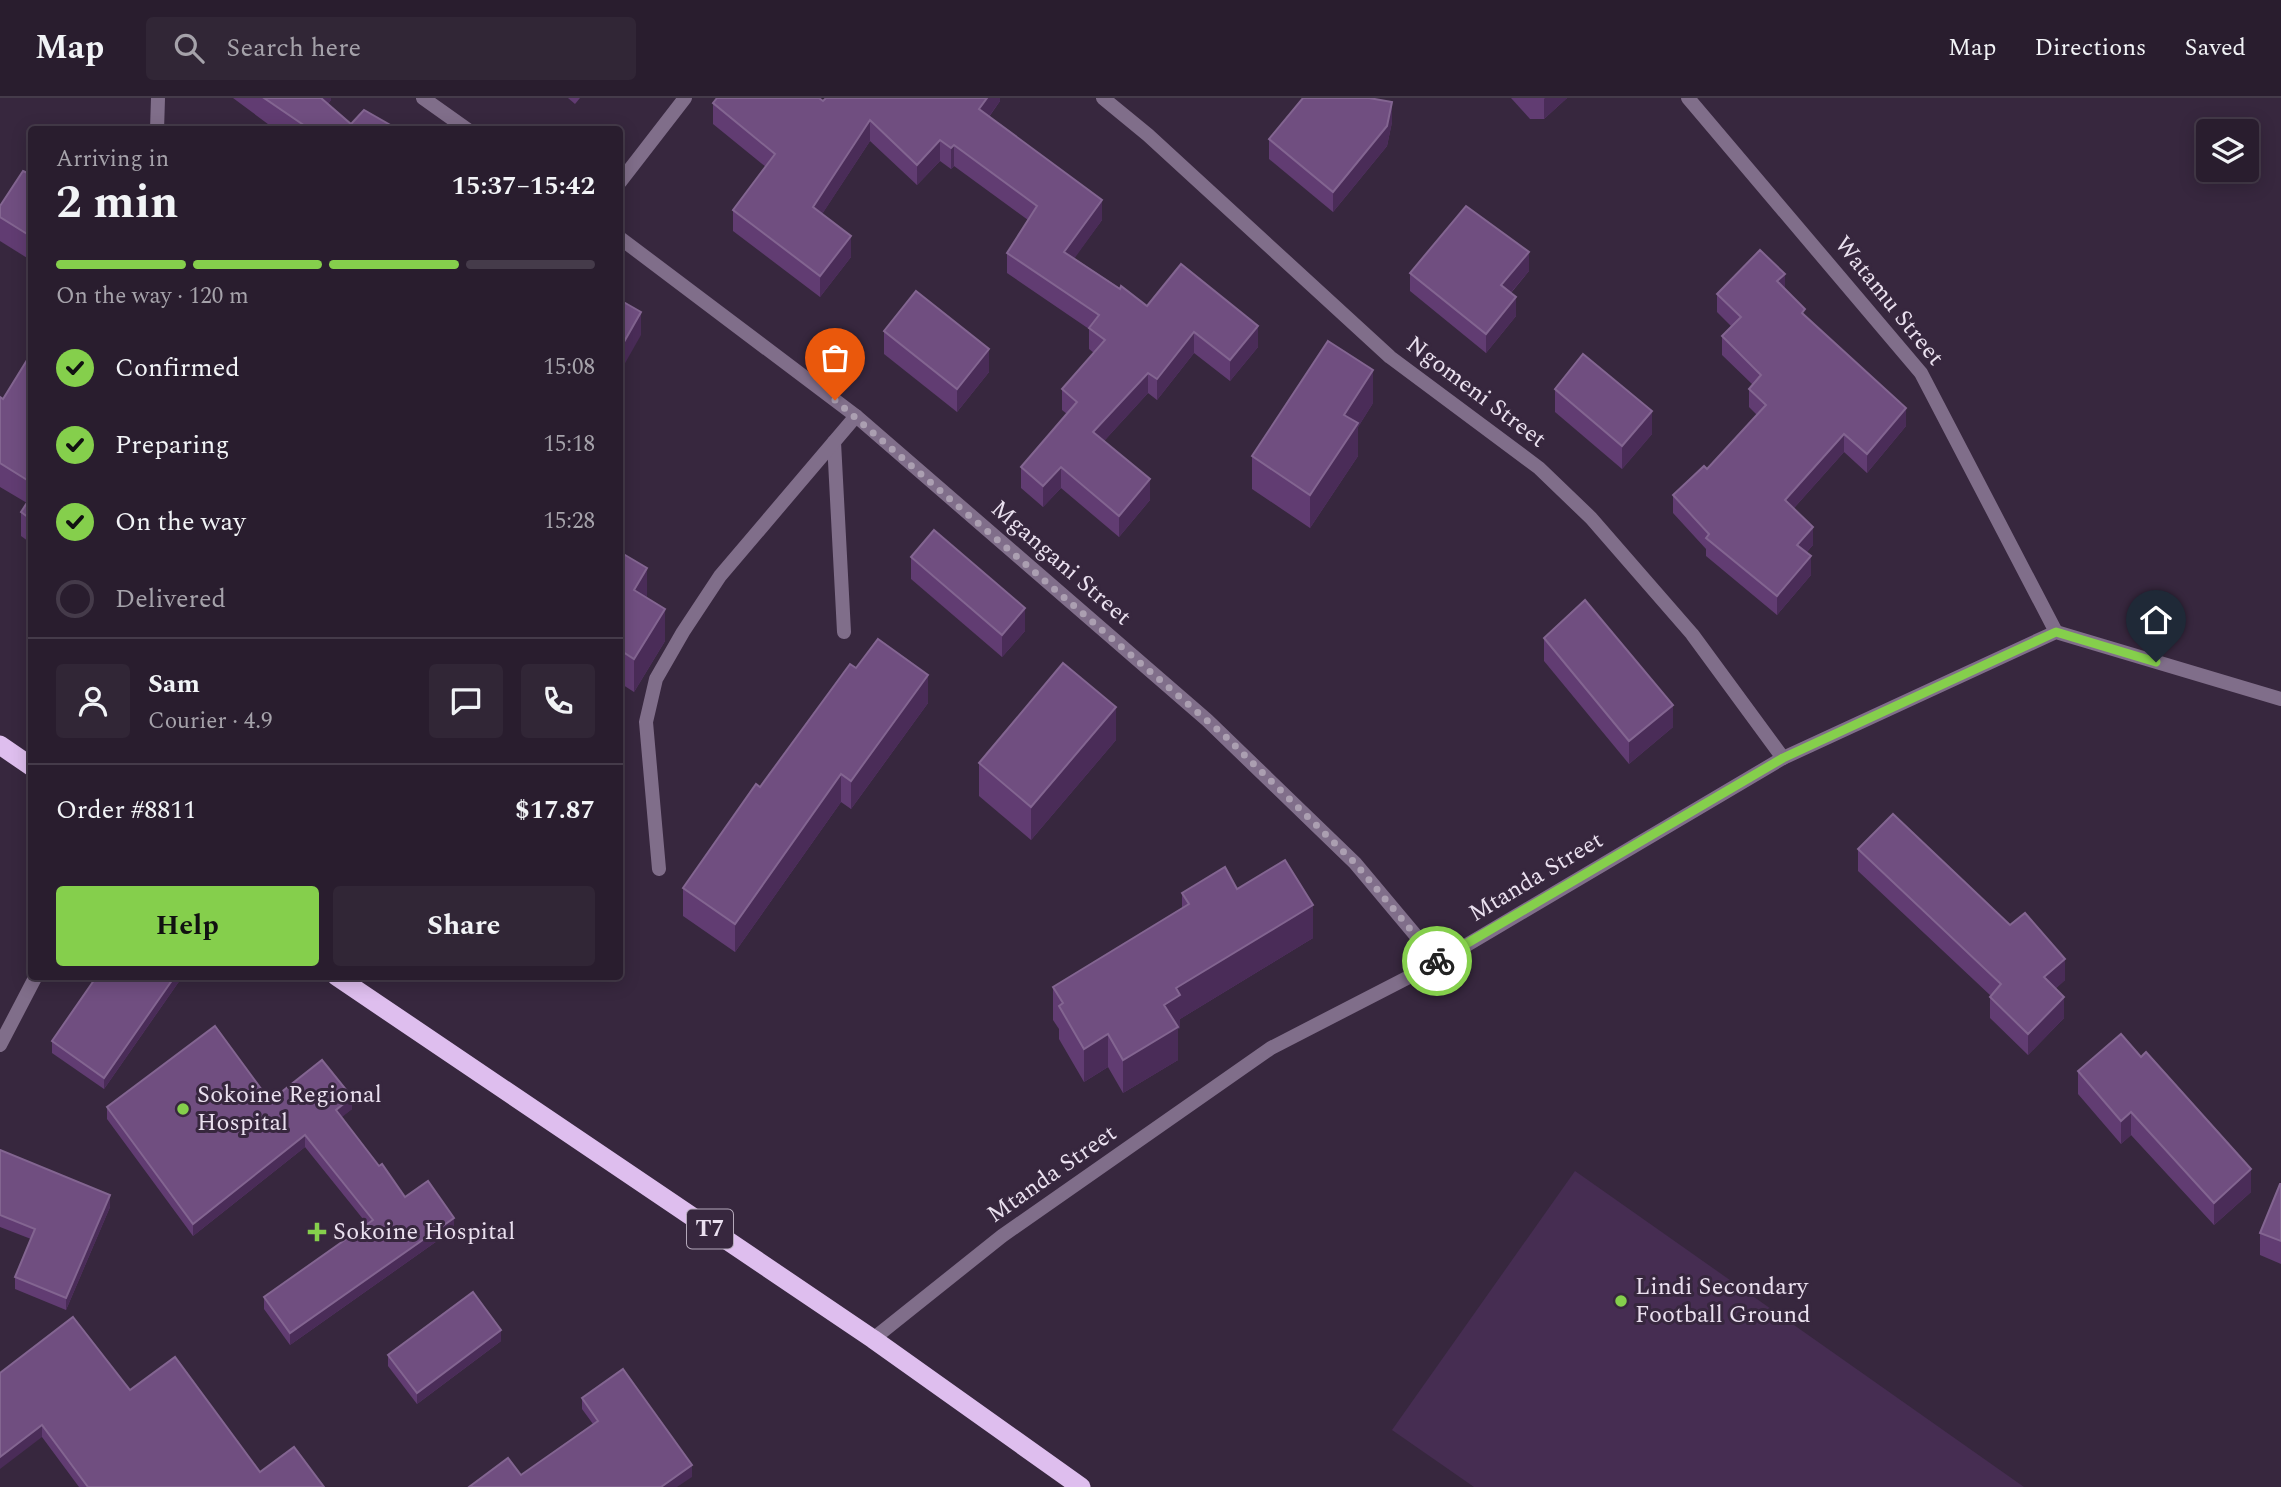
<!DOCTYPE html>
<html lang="en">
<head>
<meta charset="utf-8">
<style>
  body { margin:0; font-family:Spectral,serif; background:#312636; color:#f1f3f6; height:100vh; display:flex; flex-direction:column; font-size:26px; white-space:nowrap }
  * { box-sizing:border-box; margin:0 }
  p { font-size:23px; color:#a5a2aa }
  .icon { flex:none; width:38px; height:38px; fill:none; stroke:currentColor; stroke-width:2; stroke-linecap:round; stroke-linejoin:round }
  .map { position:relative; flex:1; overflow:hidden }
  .sheet { position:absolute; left:28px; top:28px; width:595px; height:854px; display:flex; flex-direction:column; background:#291d2e; border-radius:7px; box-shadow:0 4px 18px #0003,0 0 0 2px #453b4a }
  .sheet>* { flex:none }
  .buttons { position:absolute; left:2196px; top:21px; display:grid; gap:14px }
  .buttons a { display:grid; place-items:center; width:63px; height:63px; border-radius:7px; background:#291d2e; box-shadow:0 4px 18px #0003,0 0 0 2px #453b4a; font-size:35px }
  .pin { position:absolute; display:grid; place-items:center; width:60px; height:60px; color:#fff; margin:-72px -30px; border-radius:50% 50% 50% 0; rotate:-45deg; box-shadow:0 0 7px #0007 }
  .pin .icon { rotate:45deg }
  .courier { position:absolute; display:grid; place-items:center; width:70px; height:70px; margin:-35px; border:5px solid #85cf4c; border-radius:50%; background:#fff; color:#222; box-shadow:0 2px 9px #0007 }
  .overview em { font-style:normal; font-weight:700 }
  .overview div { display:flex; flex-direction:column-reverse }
  .overview { display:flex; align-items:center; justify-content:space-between; height:119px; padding:0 28px }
  h1 { font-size:46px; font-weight:700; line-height:52px }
  .bar { display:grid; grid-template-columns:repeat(4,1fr); gap:10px 7px; align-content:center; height:84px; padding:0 28px }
  .bar i { height:9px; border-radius:5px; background:#453b4a }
  .bar .selected { background:#85cf4c }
  .bar p { grid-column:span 4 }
  .line { display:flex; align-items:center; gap:18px; padding:0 28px; border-top:2px solid #453b4a }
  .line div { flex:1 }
  .round { display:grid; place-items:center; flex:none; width:74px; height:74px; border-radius:7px; background:#312636 }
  ol { padding:0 28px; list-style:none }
  li { display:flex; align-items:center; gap:21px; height:77px }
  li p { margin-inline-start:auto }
  li .icon { padding:7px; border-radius:50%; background:#85cf4c; color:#111; stroke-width:4 }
  li:last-child { color:#a5a2aa }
  li i { width:38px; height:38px; border:4px solid #453b4a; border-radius:50% }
  .button { display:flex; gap:14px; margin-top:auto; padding:14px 28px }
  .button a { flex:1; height:80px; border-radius:7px; background:#85cf4c; color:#111; font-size:28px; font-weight:700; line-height:80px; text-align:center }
  .button a+a { background:#312636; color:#f1f3f6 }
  header { display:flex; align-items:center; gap:42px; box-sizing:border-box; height:98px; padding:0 35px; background:#291d2e; border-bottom:2px solid #453b4a }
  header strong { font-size:33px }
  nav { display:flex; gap:38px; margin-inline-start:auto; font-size:24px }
  .search { width:490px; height:63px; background:#312636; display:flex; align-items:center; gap:18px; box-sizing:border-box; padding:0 24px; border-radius:7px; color:#a5a2aa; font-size:26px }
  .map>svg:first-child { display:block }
  .green { fill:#462d52 }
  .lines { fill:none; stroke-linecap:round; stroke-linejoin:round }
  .service { stroke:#806e8a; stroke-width:14 }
  .minor { stroke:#806e8a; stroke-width:14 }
  .trunk { stroke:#debeee; stroke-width:19 }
  .wall { fill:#613c72 }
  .shaded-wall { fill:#4a2c58 }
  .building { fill:#704e80; stroke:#836591; stroke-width:2 }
  .done { stroke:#ab9fb1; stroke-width:7; stroke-dasharray:0 12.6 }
  .route { stroke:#85cf4c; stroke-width:9 }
  .poi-dot { fill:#85cf4c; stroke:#37273e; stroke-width:2.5 }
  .labels { text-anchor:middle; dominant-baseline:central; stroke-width:6; stroke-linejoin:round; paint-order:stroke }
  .shield { fill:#37273e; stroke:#b4a8ba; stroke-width:2 }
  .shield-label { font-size:23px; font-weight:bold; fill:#eae0ef }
  .street-label { font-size:24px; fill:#eae0ef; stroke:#37273e }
  .poi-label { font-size:24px; fill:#eae0ef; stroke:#37273e; text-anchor:start }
</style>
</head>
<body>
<header>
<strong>Map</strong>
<div class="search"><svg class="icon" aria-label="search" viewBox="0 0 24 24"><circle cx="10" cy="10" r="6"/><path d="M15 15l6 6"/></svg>Search here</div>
<nav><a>Map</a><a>Directions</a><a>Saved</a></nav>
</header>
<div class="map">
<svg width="2281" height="1389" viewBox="0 0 2281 1389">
  <rect width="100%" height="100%" fill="#37273e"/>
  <polygon class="green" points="1575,1073 2024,1389 1474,1389 1392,1332"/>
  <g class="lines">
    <polyline class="service" points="0,947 36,878"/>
    <g class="minor">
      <polyline points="423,0 468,32"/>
      <polyline points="1103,0 1148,37 1390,259 1539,370 1591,420 1692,536 1783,660"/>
      <polyline points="1688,0 1921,275 2056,534"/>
      <polyline points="157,32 158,0"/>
      <polyline points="620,84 685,0"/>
      <polyline points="620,140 856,318 1207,622 1355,765 1438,864"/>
      <polyline points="834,344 844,534"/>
      <polyline points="659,771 646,624 656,581 683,534 720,478 856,318"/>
      <polyline points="873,1241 1002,1138 1271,950 1438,864 1783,660 2056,534 2281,601"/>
    </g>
    <g class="trunk">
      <polyline points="0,647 32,669"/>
      <polyline points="336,878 873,1241 1081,1389"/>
    </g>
  </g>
  <g class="wall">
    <polygon points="233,0 331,0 331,2 328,6 351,26 399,32 276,32"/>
    <polygon points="568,0 580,0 575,6"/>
    <polygon points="1000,0 1000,3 989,19 1102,122 1074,160 1147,208 1258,249 1230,283 1194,255 1157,302 1148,295 1104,343 1150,402 1119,439 1061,390 1043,409 1021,390 1021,369 1067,316 1062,312 1062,291 1094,255 1089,251 1089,231 1007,175 1007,155 1028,122 954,68 951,71 940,63 917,87 870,43 822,116 851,159 820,199 733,133 733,112 766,69 713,26 713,5"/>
    <polygon points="1511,0 1567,0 1544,21 1530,21"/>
    <polygon points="1392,24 1387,48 1333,114 1269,61 1269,41"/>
    <polygon points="32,77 32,163 0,143 0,108"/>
    <polygon points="1529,173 1511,195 1516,218 1486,255 1410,193 1410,175"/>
    <polygon points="1785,191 1805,219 1906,328 1867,375 1844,354 1794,410 1813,447 1806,455 1811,477 1777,517 1706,458 1706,451 1673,415 1673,397 1707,371 1757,317 1749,309 1749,291 1753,287 1722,257 1722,238 1731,228 1717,214 1717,196"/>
    <polygon points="884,233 989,274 957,314 884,256"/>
    <polygon points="32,254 32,446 21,438 21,414 27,405 0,389 0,299 3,301"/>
    <polygon points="1555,291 1652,336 1622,371 1555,314"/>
    <polygon points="1373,305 1358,329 1358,358 1310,430 1252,391 1252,358"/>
    <polygon points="620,454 647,500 665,543 634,594 620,585"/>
    <polygon points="911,459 1025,533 1002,559 911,481"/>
    <polygon points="1544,540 1673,629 1629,666 1544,563"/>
    <polygon points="856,570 928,605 851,711 841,704 735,854 683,818 683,790 760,689"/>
    <polygon points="1116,642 1031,742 979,698 979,665"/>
    <polygon points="1858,751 2065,882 2055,891 2064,920 2028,957 1990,920 1990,899 1991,898 1858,773"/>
    <polygon points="1237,791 1313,840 1180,921 1180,930 1178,931 1178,962 1123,995 1108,969 1084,984 1059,941 1059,931 1053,922 1053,889 1182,811 1182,795"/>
    <polygon points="180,878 180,882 104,991 52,955 52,943"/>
    <polygon points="2141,959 2251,1094 2214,1127 2131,1037 2121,1046 2078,996 2078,973"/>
    <polygon points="270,1003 352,1011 341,1019 379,1068 405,1099 454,1131 290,1247 264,1211 264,1199 367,1126 305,1049 193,1138 107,1021 107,1009"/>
    <polygon points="0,1052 110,1109 66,1212 15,1191 15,1179 31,1141 0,1129"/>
    <polygon points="2281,1086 2281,1166 2260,1157 2260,1135"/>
    <polygon points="501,1243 417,1306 388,1268 388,1257"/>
    <polygon points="0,1275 130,1292 260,1374 324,1389 79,1389 42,1339"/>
    <polygon points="582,1300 692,1379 521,1377 593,1326 582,1311"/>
  </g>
  <g class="shaded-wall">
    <polygon points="317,0 331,0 331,2 317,20"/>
    <polygon points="987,0 1000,0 1000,3 979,32 979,11"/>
    <polygon points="1545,0 1567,0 1544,21 1544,1"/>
    <polygon points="1392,4 1392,24 1387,48 1333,114 1333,94"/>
    <polygon points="870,22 870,43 813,130 813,109"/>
    <polygon points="940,42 940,63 917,87 917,67"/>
    <polygon points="954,47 954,68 951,71 951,50"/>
    <polygon points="1102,102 1102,122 1064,175 1064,154"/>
    <polygon points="851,138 851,159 820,199 820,178"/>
    <polygon points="1529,154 1529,173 1501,206 1501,187"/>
    <polygon points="1785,176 1785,194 1777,183"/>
    <polygon points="1516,199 1516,218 1486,255 1486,236"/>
    <polygon points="641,214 641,237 620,274 620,251"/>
    <polygon points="1258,228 1258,249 1230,283 1230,262"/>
    <polygon points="1194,234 1194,255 1157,302 1157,281"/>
    <polygon points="989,251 989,274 957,314 957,291"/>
    <polygon points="1373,272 1373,305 1358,329 1358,358 1310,430 1310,397 1344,317"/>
    <polygon points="1148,275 1148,295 1093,355 1093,334"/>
    <polygon points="1906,310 1906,328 1867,375 1867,356"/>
    <polygon points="1652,313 1652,336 1622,371 1622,348"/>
    <polygon points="1844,336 1844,354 1785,420 1785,402"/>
    <polygon points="1061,369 1061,390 1043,409 1043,388"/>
    <polygon points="1150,381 1150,402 1119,439 1119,418"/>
    <polygon points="1813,429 1813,447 1797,465 1797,447"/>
    <polygon points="1811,458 1811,477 1777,517 1777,498"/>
    <polygon points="647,470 647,503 634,492"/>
    <polygon points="1025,510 1025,533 1002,559 1002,537"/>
    <polygon points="665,511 665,543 634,594 634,561"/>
    <polygon points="928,577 928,605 851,711 851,683"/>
    <polygon points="1673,607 1673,629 1629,666 1629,643"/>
    <polygon points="1116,609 1116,642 1031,742 1031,709"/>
    <polygon points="841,676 841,704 735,854 735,826"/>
    <polygon points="1313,807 1313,840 1180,921 1180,930 1178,931 1178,962 1123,995 1123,962 1176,890"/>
    <polygon points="2065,861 2065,882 2044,901 2044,879"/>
    <polygon points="175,878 180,878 180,882 104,991 104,980"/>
    <polygon points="2064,899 2064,920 2028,957 2028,936"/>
    <polygon points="1108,936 1108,969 1084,984 1084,951"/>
    <polygon points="352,999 352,1011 336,1024 336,1012"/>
    <polygon points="2131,1014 2131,1037 2121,1046 2121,1023"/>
    <polygon points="305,1037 305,1049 193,1138 193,1126"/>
    <polygon points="2251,1071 2251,1094 2214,1127 2214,1105"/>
    <polygon points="110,1097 110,1109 66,1212 66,1200"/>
    <polygon points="454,1120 454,1131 290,1247 290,1235"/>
    <polygon points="501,1232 501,1243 417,1306 417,1295"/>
    <polygon points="42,1327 42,1339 0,1371 0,1359"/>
    <polygon points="692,1367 692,1379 677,1389 661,1389"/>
  </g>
  <g class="building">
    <polygon points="264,0 321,0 351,26 364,12 399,32 311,32"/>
    <polygon points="717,0 819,0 823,3 826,0 987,0 979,11 1102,102 1064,154 1120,191 1121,188 1147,208 1181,166 1258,228 1230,262 1194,234 1157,281 1148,275 1093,334 1150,381 1119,418 1061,369 1043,388 1021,369 1077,304 1062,291 1105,242 1089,230 1099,217 1007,155 1037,108 954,47 951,50 940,42 917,67 870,22 813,109 851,138 820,178 733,112 775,56 713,5"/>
    <polygon points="1303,0 1369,0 1392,4 1387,28 1333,94 1269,41"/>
    <polygon points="23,73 32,77 32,139 0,119 0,108"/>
    <polygon points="1466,108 1529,154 1501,187 1516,199 1486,236 1410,175"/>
    <polygon points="1760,152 1785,176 1777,183 1805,211 1802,215 1906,310 1867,356 1844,336 1785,402 1813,429 1797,447 1811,458 1777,498 1706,440 1709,436 1673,397 1704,368 1707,371 1766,307 1749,291 1761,277 1722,238 1741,219 1717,196"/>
    <polygon points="916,193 989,251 957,291 884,233"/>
    <polygon points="620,202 641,214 620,251"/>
    <polygon points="1328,243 1373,272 1344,317 1358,325 1310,397 1252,358"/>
    <polygon points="32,254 32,385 0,365 0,299 3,301"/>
    <polygon points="1583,256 1652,313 1622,348 1555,291"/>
    <polygon points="32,397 32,422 21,414"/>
    <polygon points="934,432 1025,510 1002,537 911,459"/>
    <polygon points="620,454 647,470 634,492 665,511 634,561 620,552"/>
    <polygon points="1585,502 1673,607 1629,643 1544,540"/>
    <polygon points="878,541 928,577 851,683 841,676 735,826 683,790 756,686 760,689 850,566 856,570"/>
    <polygon points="1063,565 1116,609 1031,709 979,665"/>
    <polygon points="1893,716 2010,827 2025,815 2065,861 2044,879 2064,899 2028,936 1990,899 2001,886 1858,751"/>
    <polygon points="1285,762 1313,807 1176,890 1180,897 1164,907 1178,929 1123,962 1108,936 1084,951 1059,908 1063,905 1053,889 1189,806 1182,795 1225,769 1237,791"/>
    <polygon points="97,878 175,878 104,980 52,943"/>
    <polygon points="215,928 270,1003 322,962 352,999 336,1012 379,1068 382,1066 405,1099 428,1083 454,1120 290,1235 264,1199 373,1122 305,1037 193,1126 107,1009"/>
    <polygon points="2121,936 2141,959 2146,954 2251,1071 2214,1105 2131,1014 2121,1023 2078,973"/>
    <polygon points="0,1052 110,1097 66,1200 15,1179 35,1131 0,1117"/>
    <polygon points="2280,1086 2281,1086 2281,1143 2260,1135"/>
    <polygon points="473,1194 501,1232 417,1295 388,1257"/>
    <polygon points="73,1219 130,1292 175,1259 260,1374 294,1349 324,1389 88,1389 42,1327 0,1359 0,1275"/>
    <polygon points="623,1271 692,1367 661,1389 469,1389 508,1360 521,1377 598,1323 582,1300"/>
  </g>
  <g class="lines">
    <polyline class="done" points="835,302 1225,638 1355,765 1437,863"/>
    <polyline class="route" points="1437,863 1783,660 2056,534 2156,564"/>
  </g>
  <g class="poi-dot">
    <circle cx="183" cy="1011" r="7"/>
    <path d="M313.5 1123.5h7v7h7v7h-7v7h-7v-7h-7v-7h7z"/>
    <circle cx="1621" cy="1203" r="7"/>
  </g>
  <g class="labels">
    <rect class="shield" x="687" y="1111.5" width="46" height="39" rx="5"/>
    <g class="shield-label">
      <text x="710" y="1131">T7</text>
    </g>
    <g class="street-label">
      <text transform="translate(1889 203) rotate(51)">Watamu Street</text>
      <text transform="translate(1476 294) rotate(37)">Ngomeni Street</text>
      <text transform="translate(1061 465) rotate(41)">Mgangani Street</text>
      <text transform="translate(1536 779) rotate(-31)">Mtanda Street</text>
      <text transform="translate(1052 1076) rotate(-35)">Mtanda Street</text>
    </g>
    <g class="poi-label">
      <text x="197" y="997">Sokoine Regional<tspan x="197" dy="28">Hospital</tspan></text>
      <text x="333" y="1134">Sokoine Hospital</text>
      <text x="1635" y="1189">Lindi Secondary<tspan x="1635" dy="28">Football Ground</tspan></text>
    </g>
  </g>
</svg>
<div class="buttons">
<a><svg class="icon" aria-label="layers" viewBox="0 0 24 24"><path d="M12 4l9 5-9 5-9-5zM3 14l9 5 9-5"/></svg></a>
</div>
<div class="pin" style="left:835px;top:302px;background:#ea580c"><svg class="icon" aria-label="bag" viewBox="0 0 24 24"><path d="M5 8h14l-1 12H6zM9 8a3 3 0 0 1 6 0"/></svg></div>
<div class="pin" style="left:2156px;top:564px;background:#1f2937"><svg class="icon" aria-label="home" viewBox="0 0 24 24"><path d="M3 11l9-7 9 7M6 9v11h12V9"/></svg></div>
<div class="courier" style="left:1437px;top:863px"><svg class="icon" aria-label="bike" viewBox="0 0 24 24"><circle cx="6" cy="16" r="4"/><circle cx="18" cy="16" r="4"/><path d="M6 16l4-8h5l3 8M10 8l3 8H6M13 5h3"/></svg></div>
<section class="sheet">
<div class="overview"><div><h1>2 min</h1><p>Arriving in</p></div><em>15:37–15:42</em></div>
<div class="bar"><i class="selected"></i><i class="selected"></i><i class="selected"></i><i></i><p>On the way · 120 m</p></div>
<ol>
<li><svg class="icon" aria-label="check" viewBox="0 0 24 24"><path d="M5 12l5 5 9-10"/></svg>Confirmed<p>15:08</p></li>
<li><svg class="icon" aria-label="check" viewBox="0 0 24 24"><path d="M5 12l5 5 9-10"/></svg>Preparing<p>15:18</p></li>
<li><svg class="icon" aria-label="check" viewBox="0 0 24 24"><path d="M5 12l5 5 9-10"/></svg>On the way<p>15:28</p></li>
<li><i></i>Delivered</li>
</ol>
<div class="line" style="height:126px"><a class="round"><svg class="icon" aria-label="person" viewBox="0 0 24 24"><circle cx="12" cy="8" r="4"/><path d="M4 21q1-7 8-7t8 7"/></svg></a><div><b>Sam</b><p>Courier · 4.9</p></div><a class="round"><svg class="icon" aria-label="chat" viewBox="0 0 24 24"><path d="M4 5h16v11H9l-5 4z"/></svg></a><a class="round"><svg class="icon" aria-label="phone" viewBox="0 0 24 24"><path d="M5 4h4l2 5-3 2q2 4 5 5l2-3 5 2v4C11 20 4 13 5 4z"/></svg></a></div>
<div class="line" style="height:91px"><div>Order #8811</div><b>$17.87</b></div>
<div class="button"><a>Help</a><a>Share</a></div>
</section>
</div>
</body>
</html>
